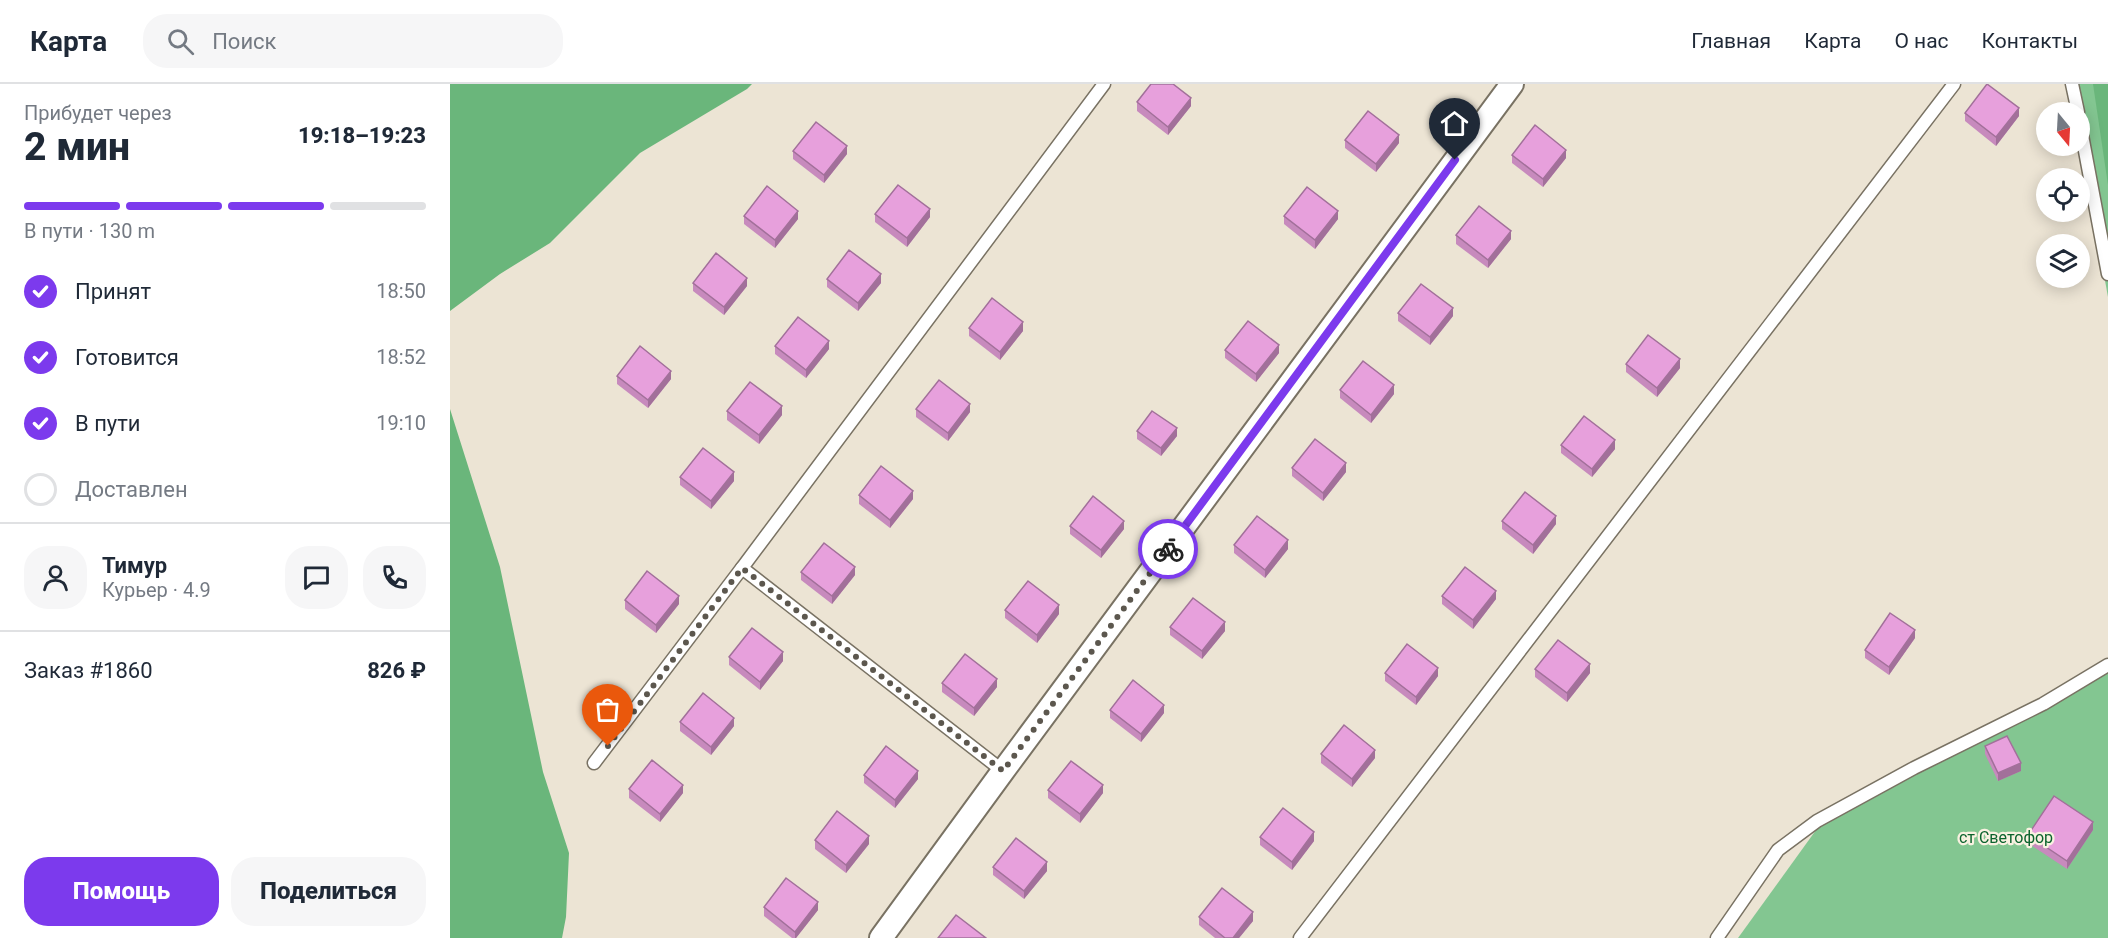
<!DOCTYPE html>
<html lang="ru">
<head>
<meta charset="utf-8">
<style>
  body { margin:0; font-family:Roboto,sans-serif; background:#f6f6f7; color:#1f2937; height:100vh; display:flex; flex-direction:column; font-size:22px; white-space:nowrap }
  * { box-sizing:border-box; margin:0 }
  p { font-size:20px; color:#747a83 }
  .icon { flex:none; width:33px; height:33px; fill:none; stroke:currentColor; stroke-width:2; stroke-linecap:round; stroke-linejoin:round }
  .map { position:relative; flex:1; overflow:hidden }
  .side { display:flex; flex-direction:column; background:#fff; width:450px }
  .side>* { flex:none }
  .needle { width:39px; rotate:162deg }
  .controls { position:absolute; left:1586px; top:18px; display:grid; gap:12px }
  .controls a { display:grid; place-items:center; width:54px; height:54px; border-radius:50%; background:#fff; box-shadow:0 3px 15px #0003; font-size:30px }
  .pin { position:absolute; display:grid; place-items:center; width:51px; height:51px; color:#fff; margin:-62px -26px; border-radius:50% 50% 50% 0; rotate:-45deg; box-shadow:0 0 6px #0007 }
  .pin .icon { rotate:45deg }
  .courier { position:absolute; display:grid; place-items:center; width:60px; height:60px; margin:-30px; border:4px solid #7c3aed; border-radius:50%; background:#fff; color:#222; box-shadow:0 2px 8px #0007 }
  .headline em { font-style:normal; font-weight:800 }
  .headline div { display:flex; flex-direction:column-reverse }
  .headline { display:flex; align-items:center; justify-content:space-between; height:102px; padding:0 24px }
  h1 { font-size:39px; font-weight:800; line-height:45px }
  .bar { display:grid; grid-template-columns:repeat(4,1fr); gap:9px 6px; align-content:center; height:72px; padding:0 24px }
  .bar i { height:8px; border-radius:4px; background:#e0e1e3 }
  .bar .current { background:#7c3aed }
  .bar p { grid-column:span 4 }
  .line { display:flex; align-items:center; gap:15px; padding:0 24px; border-top:2px solid #e0e1e3 }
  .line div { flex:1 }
  .round { display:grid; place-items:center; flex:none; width:63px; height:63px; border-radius:24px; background:#f6f6f7 }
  ol { padding:0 24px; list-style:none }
  li { display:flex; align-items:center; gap:18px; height:66px }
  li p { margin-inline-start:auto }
  li .icon { padding:6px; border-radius:50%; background:#7c3aed; color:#fff; stroke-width:4 }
  li:last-child { color:#747a83 }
  li i { width:33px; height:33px; border:3px solid #e0e1e3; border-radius:50% }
  .button { display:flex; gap:12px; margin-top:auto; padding:12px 24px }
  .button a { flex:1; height:69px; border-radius:24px; background:#7c3aed; color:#fff; font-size:24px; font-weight:800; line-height:69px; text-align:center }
  .button a+a { background:#f6f6f7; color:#1f2937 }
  header { display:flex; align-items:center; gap:36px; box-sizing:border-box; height:84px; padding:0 30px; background:#fff; border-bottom:2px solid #e0e1e3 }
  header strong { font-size:28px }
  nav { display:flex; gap:33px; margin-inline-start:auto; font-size:21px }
  .search { width:420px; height:54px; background:#f6f6f7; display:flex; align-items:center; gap:15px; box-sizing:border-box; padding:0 21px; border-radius:24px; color:#747a83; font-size:22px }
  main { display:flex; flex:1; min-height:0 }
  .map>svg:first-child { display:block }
  .green { fill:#83c691 }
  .forest { fill:#6ab67b }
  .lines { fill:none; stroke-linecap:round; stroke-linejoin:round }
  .service-casing { stroke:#797263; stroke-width:15 }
  .minor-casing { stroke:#797263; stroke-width:26 }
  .service { stroke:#fff; stroke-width:12 }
  .minor { stroke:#fff; stroke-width:22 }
  .wall { fill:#c78abd }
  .shaded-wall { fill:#a2709a }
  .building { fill:#e7a0dc; stroke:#a2709a; stroke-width:1.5 }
  .done { stroke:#5c574e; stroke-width:6; stroke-dasharray:0 10.8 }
  .route { stroke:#7c3aed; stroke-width:8 }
  .labels { text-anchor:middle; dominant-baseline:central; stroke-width:4.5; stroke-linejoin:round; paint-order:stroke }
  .park-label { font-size:16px; fill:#0b632d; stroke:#f9f1e1 }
</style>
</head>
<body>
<header>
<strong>Карта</strong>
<div class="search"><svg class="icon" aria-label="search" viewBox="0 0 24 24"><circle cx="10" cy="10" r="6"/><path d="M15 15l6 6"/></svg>Поиск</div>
<nav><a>Главная</a><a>Карта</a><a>О нас</a><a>Контакты</a></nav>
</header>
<main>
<section class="side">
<div class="headline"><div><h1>2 мин</h1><p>Прибудет через</p></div><em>19:18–19:23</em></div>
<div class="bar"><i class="current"></i><i class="current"></i><i class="current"></i><i></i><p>В пути · 130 m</p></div>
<ol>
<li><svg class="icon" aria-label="check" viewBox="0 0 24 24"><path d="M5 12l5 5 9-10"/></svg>Принят<p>18:50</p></li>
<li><svg class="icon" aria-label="check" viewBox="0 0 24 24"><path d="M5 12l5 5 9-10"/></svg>Готовится<p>18:52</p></li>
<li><svg class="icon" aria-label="check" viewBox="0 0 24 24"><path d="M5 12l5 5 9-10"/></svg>В пути<p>19:10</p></li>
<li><i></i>Доставлен</li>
</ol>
<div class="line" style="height:108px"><a class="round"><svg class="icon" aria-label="person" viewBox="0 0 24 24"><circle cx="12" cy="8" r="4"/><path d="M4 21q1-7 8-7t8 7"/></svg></a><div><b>Тимур</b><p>Курьер · 4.9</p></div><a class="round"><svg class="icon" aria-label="chat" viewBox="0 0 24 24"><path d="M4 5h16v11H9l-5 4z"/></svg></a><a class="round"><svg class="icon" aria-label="phone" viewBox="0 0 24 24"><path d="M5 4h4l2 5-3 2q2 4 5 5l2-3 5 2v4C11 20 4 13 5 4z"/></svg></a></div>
<div class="line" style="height:78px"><div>Заказ #1860</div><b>826 ₽</b></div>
<div class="button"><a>Помощь</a><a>Поделиться</a></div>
</section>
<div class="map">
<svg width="1658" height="854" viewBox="0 0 1658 854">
  <rect width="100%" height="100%" fill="#ece4d4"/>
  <g class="green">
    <polygon points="1619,0 1658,0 1658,213"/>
    <polygon points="1658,584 1658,854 1288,854 1374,735"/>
  </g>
  <g class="forest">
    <polygon points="0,0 302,0 297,5 190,69 100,159 50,190 0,227"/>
    <polygon points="1643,0 1658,0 1658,101"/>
    <polygon points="0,325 50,483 93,688 119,769 116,833 112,854 0,854"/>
  </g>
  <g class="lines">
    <g class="service-casing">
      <g id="service">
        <polyline points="1622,0 1628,28"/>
        <polyline points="1629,35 1658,190"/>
        <polyline points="144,679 292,484"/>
        <polyline points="553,687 292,484 654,0"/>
        <polyline points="850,854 1504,0"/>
        <polyline points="1267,854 1328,766 1367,737 1464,684 1593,620 1658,581"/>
      </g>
    </g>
    <g class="minor-casing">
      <polyline id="minor" points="431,854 553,687 1062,0"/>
    </g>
    <use href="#service" class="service"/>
    <use href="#minor" class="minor"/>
  </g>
  <g class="wall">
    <polygon points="687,18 741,22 718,51 687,27"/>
    <polygon points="1515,29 1569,32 1546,62 1515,37"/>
    <polygon points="895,56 949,59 926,88 895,64"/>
    <polygon points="343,67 397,70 374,99 343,75"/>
    <polygon points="1062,71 1116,74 1093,103 1062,79"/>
    <polygon points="425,130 480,133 457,163 425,138"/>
    <polygon points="294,132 348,135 325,164 294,140"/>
    <polygon points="834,132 888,135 865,165 834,140"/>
    <polygon points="1006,151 1061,155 1038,184 1006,160"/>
    <polygon points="377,195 431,199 408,227 377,203"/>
    <polygon points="243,199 297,202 274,231 243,207"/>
    <polygon points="948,229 1003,232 980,261 948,237"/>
    <polygon points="519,244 573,247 550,276 519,252"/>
    <polygon points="325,262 379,265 356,294 325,270"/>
    <polygon points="775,266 829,269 806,298 775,274"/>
    <polygon points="1176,280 1230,284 1207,313 1176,288"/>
    <polygon points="167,292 221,295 198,324 167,300"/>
    <polygon points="890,306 944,310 921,339 890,314"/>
    <polygon points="466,325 520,328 498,357 466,333"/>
    <polygon points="277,327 332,331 309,360 277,336"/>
    <polygon points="687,347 727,352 711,372 687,355"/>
    <polygon points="1111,361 1165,365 1142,393 1111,369"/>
    <polygon points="842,384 896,388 873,417 842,392"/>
    <polygon points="230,393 284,397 261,425 230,401"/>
    <polygon points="409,411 463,415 440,444 409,420"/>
    <polygon points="1052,437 1106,440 1083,470 1052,445"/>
    <polygon points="620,442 674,445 651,474 620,450"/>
    <polygon points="784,461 838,465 815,494 784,469"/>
    <polygon points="351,488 405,491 382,520 351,496"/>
    <polygon points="992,512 1046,515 1023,545 992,520"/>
    <polygon points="175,516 229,520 206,549 175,525"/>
    <polygon points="555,526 609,530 587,559 555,534"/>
    <polygon points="720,543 775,547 752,575 720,551"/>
    <polygon points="1465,554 1439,591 1415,574 1415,566"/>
    <polygon points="279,573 333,577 310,606 279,581"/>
    <polygon points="1085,585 1140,589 1117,618 1085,593"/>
    <polygon points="935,589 988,592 966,621 935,597"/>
    <polygon points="492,599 547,603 524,632 492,608"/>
    <polygon points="660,626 714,629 691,658 660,634"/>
    <polygon points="230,638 284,642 261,671 230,647"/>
    <polygon points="1535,662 1571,687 1548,697 1535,670"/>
    <polygon points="871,670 925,674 902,703 871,679"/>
    <polygon points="414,691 468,695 445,724 414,699"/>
    <polygon points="179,705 233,709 210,738 179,714"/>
    <polygon points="598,706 653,709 630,739 598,714"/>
    <polygon points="1643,746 1617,785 1578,759 1578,751"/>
    <polygon points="810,753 864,757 842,786 810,761"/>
    <polygon points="365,756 419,760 396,789 365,765"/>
    <polygon points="543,783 597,787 574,815 543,791"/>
    <polygon points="314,823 368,826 346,854 342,854 314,832"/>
    <polygon points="749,833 803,837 789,854 765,854 749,841"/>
  </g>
  <g class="shaded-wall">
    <polygon points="741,14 741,22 718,51 718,43"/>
    <polygon points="1569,24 1569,32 1546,62 1546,53"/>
    <polygon points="949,51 949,59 926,88 926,80"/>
    <polygon points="397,62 397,70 374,99 374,91"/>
    <polygon points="1116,66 1116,74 1093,103 1093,95"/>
    <polygon points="480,125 480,133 457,163 457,154"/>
    <polygon points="348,127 348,135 325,164 325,156"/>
    <polygon points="888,127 888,135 865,165 865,156"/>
    <polygon points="1061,147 1061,155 1038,184 1038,176"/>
    <polygon points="431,190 431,199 408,227 408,219"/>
    <polygon points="297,194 297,202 274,231 274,223"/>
    <polygon points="1003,224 1003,232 980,261 980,253"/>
    <polygon points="573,238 573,247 550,276 550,268"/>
    <polygon points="379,257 379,265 356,294 356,286"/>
    <polygon points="829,261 829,269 806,298 806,290"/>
    <polygon points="1230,275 1230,284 1207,313 1207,304"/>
    <polygon points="221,287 221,295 198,324 198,316"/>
    <polygon points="944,301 944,310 921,339 921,331"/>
    <polygon points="520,320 520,328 498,357 498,349"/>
    <polygon points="332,322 332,331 309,360 309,351"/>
    <polygon points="727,344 727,352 711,372 711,364"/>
    <polygon points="1165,356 1165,365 1142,393 1142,385"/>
    <polygon points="896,379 896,388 873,417 873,409"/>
    <polygon points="284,388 284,397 261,425 261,417"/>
    <polygon points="463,407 463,415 440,444 440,436"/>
    <polygon points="1106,432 1106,440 1083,470 1083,461"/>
    <polygon points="674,437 674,445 651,474 651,466"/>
    <polygon points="838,456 838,465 815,494 815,486"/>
    <polygon points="405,483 405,491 382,520 382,512"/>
    <polygon points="1046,507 1046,515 1023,545 1023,536"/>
    <polygon points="229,512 229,520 206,549 206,541"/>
    <polygon points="609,521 609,530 587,559 587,551"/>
    <polygon points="775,538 775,547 752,575 752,567"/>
    <polygon points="1465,546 1465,554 1439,591 1439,583"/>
    <polygon points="333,568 333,577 310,606 310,598"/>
    <polygon points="1140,580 1140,589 1117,618 1117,609"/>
    <polygon points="988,584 988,592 966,621 966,613"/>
    <polygon points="547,595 547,603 524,632 524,624"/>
    <polygon points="714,621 714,629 691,658 691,650"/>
    <polygon points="284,634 284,642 261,671 261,663"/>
    <polygon points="925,666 925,674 902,703 902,695"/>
    <polygon points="1571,679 1571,687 1548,697 1548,689"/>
    <polygon points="468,687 468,695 445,724 445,716"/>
    <polygon points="233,701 233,709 210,738 210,730"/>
    <polygon points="653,701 653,709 630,739 630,730"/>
    <polygon points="1643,738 1643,746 1617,785 1617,777"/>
    <polygon points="864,748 864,757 842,786 842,778"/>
    <polygon points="419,752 419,760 396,789 396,781"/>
    <polygon points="597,778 597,787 574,815 574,807"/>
    <polygon points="368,818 368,826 346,854 345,854 345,848"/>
    <polygon points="803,828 803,837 789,854 783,854"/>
  </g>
  <g class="building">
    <polygon points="701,0 723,0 741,14 718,43 687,18"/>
    <polygon points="1537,0 1569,24 1546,53 1515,29"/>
    <polygon points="918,27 949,51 926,80 895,56"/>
    <polygon points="366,38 397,62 374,91 343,67"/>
    <polygon points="1085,41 1116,66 1093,95 1062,71"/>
    <polygon points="448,101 480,125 457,154 425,130"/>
    <polygon points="317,102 348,127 325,156 294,132"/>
    <polygon points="857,103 888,127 865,156 834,132"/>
    <polygon points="1029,122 1061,147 1038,176 1006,151"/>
    <polygon points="399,166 431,190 408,219 377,195"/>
    <polygon points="266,169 297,194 274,223 243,199"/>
    <polygon points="971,200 1003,224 980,253 948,229"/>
    <polygon points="542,214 573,238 550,268 519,244"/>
    <polygon points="348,233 379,257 356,286 325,262"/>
    <polygon points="798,237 829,261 806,290 775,266"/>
    <polygon points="1198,251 1230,275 1207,304 1176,280"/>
    <polygon points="190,262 221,287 198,316 167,292"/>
    <polygon points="913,277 944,301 921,331 890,306"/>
    <polygon points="489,296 520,320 498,349 466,325"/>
    <polygon points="300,298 332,322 309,351 277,327"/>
    <polygon points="702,327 727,344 711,364 687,347"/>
    <polygon points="1134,332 1165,356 1142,385 1111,361"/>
    <polygon points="865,355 896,379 873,409 842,384"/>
    <polygon points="253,364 284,388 261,417 230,393"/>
    <polygon points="431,382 463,407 440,436 409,411"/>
    <polygon points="1075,408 1106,432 1083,461 1052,437"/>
    <polygon points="643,412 674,437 651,466 620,442"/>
    <polygon points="807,432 838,456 815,486 784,461"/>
    <polygon points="374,459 405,483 382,512 351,488"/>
    <polygon points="1015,483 1046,507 1023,536 992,512"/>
    <polygon points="197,487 229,512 206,541 175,516"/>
    <polygon points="578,497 609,521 587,551 555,526"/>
    <polygon points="743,514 775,538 752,567 720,543"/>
    <polygon points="1440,529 1465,546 1439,583 1415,566"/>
    <polygon points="302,544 333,568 310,598 279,573"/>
    <polygon points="1108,556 1140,580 1117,609 1085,585"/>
    <polygon points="957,560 988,584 966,613 935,589"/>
    <polygon points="515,570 547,595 524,624 492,599"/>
    <polygon points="683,596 714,621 691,650 660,626"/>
    <polygon points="253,609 284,634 261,663 230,638"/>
    <polygon points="894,641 925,666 902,695 871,670"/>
    <polygon points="1557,652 1571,679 1548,689 1535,662"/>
    <polygon points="436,662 468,687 445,716 414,691"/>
    <polygon points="202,676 233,701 210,730 179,705"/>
    <polygon points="621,677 653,701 630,730 598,706"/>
    <polygon points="1604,712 1643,738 1617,777 1578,751"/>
    <polygon points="833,724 864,748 842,778 810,753"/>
    <polygon points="387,727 419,752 396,781 365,756"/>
    <polygon points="566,754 597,778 574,807 543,783"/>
    <polygon points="336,794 368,818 345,848 314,823"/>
    <polygon points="772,804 803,828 783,854 775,854 749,833"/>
    <polygon points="506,831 536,854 488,854"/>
  </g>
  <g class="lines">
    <polyline class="done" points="158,662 292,484 553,687 718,465"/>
    <polyline class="route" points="718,465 1005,76"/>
  </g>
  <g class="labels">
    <g class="park-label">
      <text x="1556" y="753">ст Светофор</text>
    </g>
  </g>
</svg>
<div class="controls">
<a><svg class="needle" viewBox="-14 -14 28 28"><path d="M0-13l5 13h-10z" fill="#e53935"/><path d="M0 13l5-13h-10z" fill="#747a83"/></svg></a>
<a><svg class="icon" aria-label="locate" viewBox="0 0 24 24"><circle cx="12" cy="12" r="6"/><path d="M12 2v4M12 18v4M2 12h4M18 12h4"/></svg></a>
<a><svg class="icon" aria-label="layers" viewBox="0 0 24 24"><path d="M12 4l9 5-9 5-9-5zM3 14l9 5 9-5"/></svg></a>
</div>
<div class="pin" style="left:158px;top:662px;background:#ea580c"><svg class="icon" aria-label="bag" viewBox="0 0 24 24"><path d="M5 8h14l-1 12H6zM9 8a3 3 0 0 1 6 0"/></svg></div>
<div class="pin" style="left:1005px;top:76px;background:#1f2937"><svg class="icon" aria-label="home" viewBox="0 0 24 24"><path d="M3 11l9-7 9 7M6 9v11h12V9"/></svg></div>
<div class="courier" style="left:718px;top:465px"><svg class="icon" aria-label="bike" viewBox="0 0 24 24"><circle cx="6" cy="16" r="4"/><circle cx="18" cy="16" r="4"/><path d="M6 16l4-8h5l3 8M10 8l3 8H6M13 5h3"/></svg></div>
</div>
</main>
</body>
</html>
